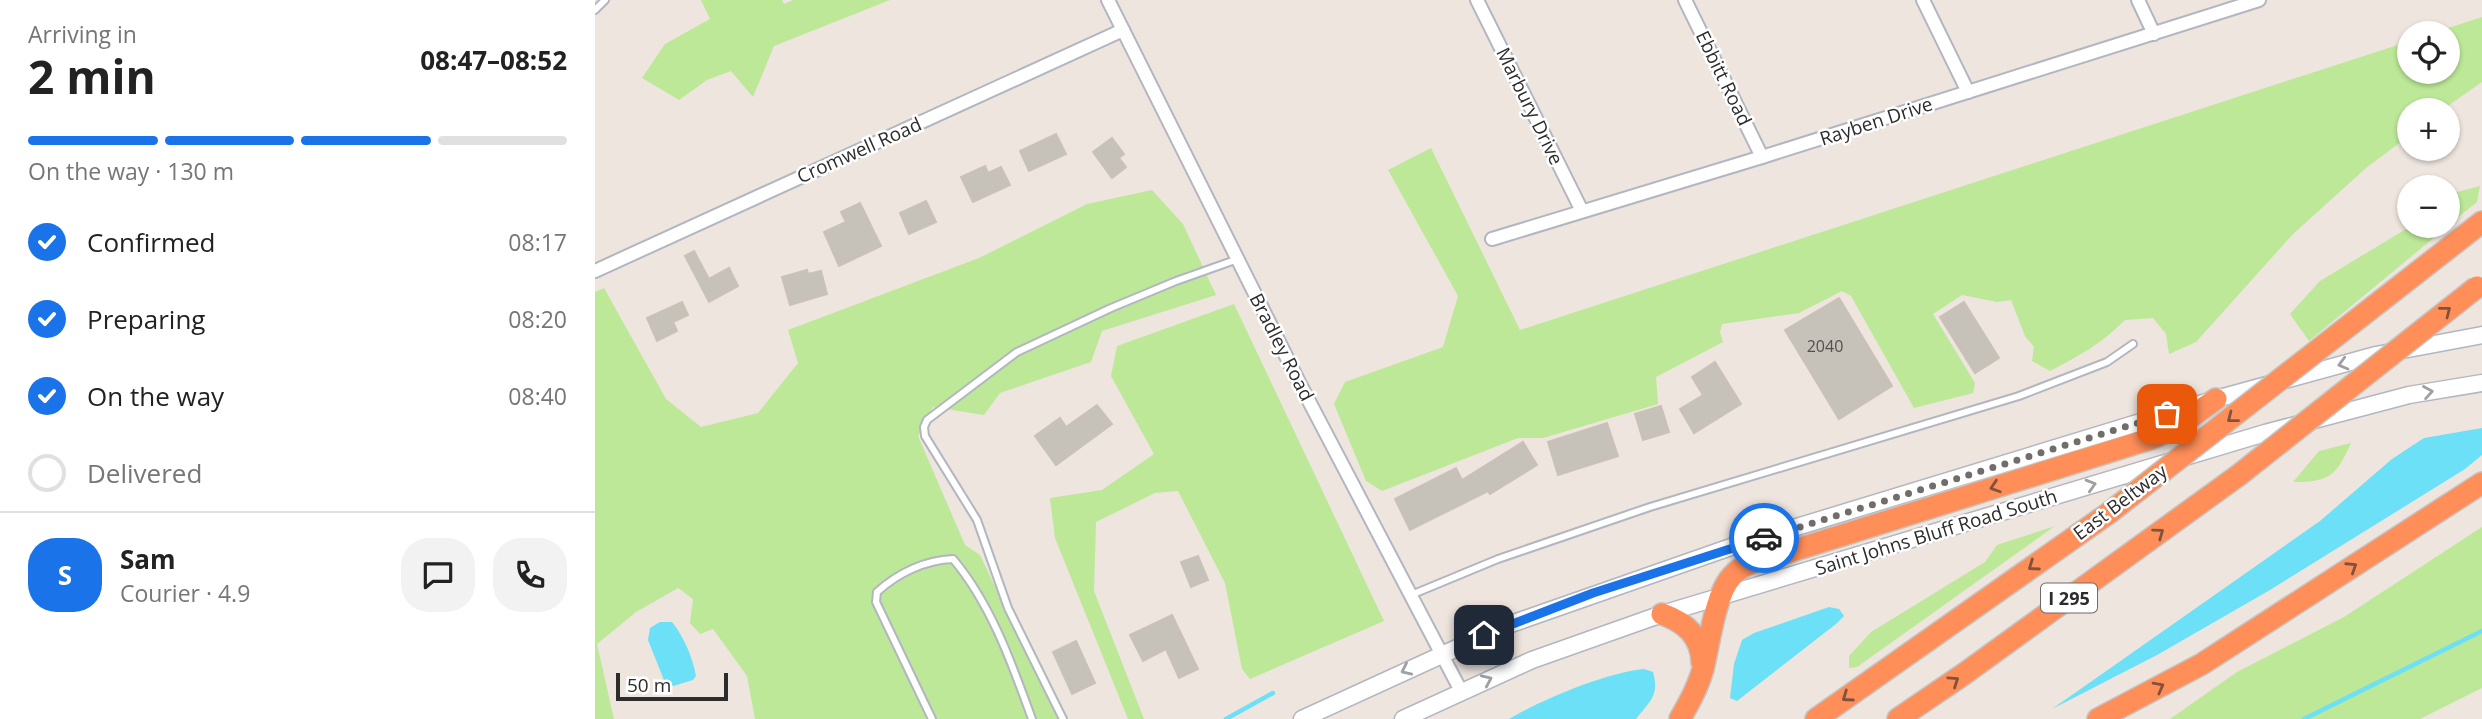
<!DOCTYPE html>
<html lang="en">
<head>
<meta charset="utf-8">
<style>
  body { margin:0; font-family:"Open Sans",sans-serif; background:#f2f2f2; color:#222; height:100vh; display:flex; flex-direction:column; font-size:26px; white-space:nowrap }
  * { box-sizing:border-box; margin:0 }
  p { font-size:23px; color:#767676 }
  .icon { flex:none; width:38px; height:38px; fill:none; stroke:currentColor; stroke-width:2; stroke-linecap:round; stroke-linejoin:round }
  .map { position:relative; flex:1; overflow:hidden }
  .side { display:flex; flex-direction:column; background:#fff; width:595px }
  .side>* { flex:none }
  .fabs { position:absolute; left:1802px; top:21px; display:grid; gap:14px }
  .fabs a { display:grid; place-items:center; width:63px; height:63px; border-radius:50%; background:#fff; box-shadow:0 2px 5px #0004; font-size:35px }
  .scale { position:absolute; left:21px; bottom:18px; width:112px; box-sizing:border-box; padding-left:7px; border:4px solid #2c2c2c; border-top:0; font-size:19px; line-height:24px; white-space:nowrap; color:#2c2c2c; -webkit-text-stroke:5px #fff; paint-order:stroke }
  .pin { position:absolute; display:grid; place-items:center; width:60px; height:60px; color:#fff; margin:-30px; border-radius:14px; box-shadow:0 4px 10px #0006 }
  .courier { position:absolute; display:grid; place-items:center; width:70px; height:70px; margin:-35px; border:5px solid #1a73e8; border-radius:50%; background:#fff; color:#222; box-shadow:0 2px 9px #0007 }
  .overview em { font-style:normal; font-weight:700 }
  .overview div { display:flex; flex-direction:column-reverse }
  .overview { display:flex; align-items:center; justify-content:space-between; height:119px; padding:0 28px }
  h1 { font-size:46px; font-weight:700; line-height:52px }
  .bar { display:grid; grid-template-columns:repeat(4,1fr); gap:10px 7px; align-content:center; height:84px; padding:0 28px }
  .bar i { height:9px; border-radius:5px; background:#e0e0e0 }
  .bar .selected { background:#1a73e8 }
  .bar p { grid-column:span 4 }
  .line { display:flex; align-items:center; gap:18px; padding:0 28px; border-top:2px solid #e0e0e0 }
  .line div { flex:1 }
  .round { display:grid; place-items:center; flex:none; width:74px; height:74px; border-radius:28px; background:#f2f2f2 }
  ol { padding:0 28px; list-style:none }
  li { display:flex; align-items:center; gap:21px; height:77px }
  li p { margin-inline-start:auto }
  li .icon { padding:7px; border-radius:50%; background:#1a73e8; color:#fff; stroke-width:4 }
  li:last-child { color:#767676 }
  li i { width:38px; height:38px; border:4px solid #e0e0e0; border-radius:50% }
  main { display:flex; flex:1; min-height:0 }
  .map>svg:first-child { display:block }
  .green { fill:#bce898 }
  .water { fill:#6ce0f6 }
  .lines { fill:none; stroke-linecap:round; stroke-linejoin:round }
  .stream { stroke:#6ce0f6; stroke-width:4.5 }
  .building { fill:#c6c1b9; stroke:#cac1b7; stroke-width:2 }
  .service-casing { stroke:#b2b6c0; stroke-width:10 }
  .minor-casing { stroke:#b2b6c0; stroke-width:16 }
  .secondary-casing { stroke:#b2b6c0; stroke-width:19 }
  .motorway-casing { stroke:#c4c4c4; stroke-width:24 }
  .service { stroke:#fff; stroke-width:6 }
  .minor { stroke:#fff; stroke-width:12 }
  .secondary { stroke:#fff; stroke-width:16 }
  .motorway { stroke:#ff8e58; stroke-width:21 }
  .motorway-bridge-casing { stroke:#c4c4c4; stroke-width:24; stroke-linecap:butt }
  .motorway-bridge { stroke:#ff8e58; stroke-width:21 }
  .oneway { stroke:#80533e }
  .oneway2 { stroke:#a0a0a0 }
  .done { stroke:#706d6a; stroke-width:7; stroke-dasharray:0 12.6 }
  .route { stroke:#1a73e8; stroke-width:9 }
  .labels { text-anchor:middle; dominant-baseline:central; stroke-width:5; stroke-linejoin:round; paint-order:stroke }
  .number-label { font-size:16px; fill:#52514f }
  .shield { fill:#fff; stroke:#6b6b6b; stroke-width:2 }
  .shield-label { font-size:18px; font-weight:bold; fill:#2c2c2c }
  .street-label { font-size:19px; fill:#2c2c2c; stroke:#fff }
</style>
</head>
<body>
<main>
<section class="side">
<div class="overview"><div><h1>2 min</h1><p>Arriving in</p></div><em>08:47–08:52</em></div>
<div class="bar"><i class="selected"></i><i class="selected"></i><i class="selected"></i><i></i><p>On the way · 130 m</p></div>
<ol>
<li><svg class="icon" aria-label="check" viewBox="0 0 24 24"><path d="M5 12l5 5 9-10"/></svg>Confirmed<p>08:17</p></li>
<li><svg class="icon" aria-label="check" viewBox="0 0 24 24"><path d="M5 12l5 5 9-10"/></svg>Preparing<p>08:20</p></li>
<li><svg class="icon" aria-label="check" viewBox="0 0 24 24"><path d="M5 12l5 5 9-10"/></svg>On the way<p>08:40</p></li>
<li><i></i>Delivered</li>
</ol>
<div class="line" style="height:126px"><b class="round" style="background:#1a73e8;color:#fff">S</b><div><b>Sam</b><p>Courier · 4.9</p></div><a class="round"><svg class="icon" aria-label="chat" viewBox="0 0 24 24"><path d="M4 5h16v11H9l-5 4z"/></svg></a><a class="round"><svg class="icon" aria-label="phone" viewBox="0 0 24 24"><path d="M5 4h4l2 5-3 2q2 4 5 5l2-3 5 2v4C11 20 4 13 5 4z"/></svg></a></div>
</section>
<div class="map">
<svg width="1887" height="719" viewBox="0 0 1887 719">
  <rect width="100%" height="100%" fill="#eee5de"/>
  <g class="green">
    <polygon points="106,0 187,0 189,4 198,0 295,0 179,46 158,97 136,71 112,80 84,100 47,78 70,44 115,19"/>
    <path d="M1887,17V82L1847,110H1815V135L1771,168L1698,234L1601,342L1574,354L1571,334L1558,318L1530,320C1506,344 1484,356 1455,371L1437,361L1439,347L1430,336L1416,300L1402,302L1367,295L1338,314L1380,383L1378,393L1319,408L1256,296L1247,291L1204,313L1127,324L1125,332L1128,342L1061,377L1063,404L948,438H923L787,491L771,481L739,404L750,382L848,347L863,296L793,170L836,148L925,330L1815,41V72H1853V33H1838Z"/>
    <polygon points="1885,186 1882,202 1853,225 1853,199 1862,192"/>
    <polygon points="557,190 588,224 621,295 507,331 496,362 405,393 389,415 338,407 323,436 370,545 385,555 463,719 160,719 152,676 118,629 105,634 95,623 98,599 83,588 41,612 2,644 19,719 0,719 0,292 9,288 71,399 106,427 163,413 203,363 193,330 384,258 492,204"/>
    <polygon points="1816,226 1853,226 1714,341 1695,314 1725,281"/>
    <polygon points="639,304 789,621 655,679 647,669 630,583 583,491 560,493 501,522 499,591 549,719 533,719 460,538 455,498 507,490 559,454 516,376 522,346"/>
    <path d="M1756,443C1741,476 1735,482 1698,482L1724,451Z"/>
    <polygon points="1460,526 1262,667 1254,668 1254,656 1276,632 1390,562 1402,545"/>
    <polygon points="1887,527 1887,688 1825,719 1575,719 1642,672 1749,617"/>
  </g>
  <g class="water">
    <polygon points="1887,428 1887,455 1870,469 1675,590 1562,655 1457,709 1725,521 1797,459 1829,438"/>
    <polygon points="1234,607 1244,609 1249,616 1241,624 1142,701 1135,698 1139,664 1147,640 1159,633"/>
    <path d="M65,622H77C89,637 97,656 101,676L98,680L75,687L71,685L53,640L55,628Z"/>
    <path d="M1049,669L1058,672C1065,696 1054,702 1041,719H914C948,699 1010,673 1049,669Z"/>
  </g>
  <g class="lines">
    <g class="stream">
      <polyline points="631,719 678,693"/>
      <polyline points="1709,719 1887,631"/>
    </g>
  </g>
  <g class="building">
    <polygon points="461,134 471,154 434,171 425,151"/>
    <polygon points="517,138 529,154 524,158 531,167 517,178 498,152"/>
    <polygon points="390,166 393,173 406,167 415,185 378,202 366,177"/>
    <polygon points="331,201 341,222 314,234 305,213"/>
    <polygon points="265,203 286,246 244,266 229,232 251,222 246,212"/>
    <polygon points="99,251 114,279 134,268 143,286 114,302 90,256"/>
    <polygon points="212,270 213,274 226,271 232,294 195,305 187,277"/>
    <polygon points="1244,298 1297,386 1244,419 1190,330"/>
    <polygon points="87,302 93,315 78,322 82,331 62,341 52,318"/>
    <polygon points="1369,302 1404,358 1380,373 1345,317"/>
    <polygon points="1120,362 1146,404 1099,433 1085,409 1108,395 1097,377"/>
    <polygon points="502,405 517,424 461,465 440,436 465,418 471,427"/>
    <polygon points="1066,406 1074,432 1048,440 1040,414"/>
    <polygon points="1012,423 1023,456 963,475 953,442"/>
    <polygon points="928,442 942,465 895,494 893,491 815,530 800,499 861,468 867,480"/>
    <polygon points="603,556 613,580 596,587 586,562"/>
    <polygon points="577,615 603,669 584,678 571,649 548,661 535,635"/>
    <polygon points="481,641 500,683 477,694 458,652"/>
  </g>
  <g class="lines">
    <g class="service-casing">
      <g id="service">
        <polyline points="0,10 10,0"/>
        <polyline points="816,595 903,559 1055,507 1424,396 1512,362 1538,344"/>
        <path d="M337,719L281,602L282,592C303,573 330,560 358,559C396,604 417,664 437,719"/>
        <polyline points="468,719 413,608 382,520 330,436 329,427 332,420 422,352 516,308 581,281 643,259"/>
      </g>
    </g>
    <g class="minor-casing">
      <g id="minor">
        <polyline points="513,0 705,384 866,691"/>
        <polyline points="882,0 987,211"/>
        <polyline points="1090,0 1167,157"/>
        <polyline points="1328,0 1373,92"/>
        <polyline points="1543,0 1559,34"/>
        <polyline points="897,239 1167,157 1664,0"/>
        <polyline points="0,271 528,30"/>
      </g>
    </g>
    <g class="secondary-casing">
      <g id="secondary">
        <polyline points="707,719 910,626 1133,548 1621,399 1781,355 1887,335"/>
        <polyline points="808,719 937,660 1067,614 1670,433 1814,395 1887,383"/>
      </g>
    </g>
    <g class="motorway-casing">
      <g id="motorway">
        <polyline points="1787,300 1887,222"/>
        <path d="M1067,614C1090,622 1106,636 1107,662"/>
        <path d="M1085,719C1094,703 1103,687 1108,669C1114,645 1120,594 1137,576C1149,563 1165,559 1181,556L1558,438L1585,425L1621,399"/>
        <polyline points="1221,719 1514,513"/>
        <polyline points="1303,719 1369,674 1644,475"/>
        <polyline points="1503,719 1607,664 1887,483"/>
      </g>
    </g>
    <use href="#service" class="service"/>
    <use href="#minor" class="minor"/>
    <use href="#secondary" class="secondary"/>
    <use href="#motorway" class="motorway"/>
    <g class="motorway-bridge-casing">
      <g id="motorway-bridge">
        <polyline points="1644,475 1882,287"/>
        <polyline points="1514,513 1787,300"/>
      </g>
    </g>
    <use href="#motorway-bridge" class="motorway-bridge"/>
  </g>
  <defs><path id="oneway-chevron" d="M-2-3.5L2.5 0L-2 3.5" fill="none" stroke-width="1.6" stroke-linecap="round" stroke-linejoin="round" transform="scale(1.75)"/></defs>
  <g class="oneway">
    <use href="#oneway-chevron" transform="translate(1851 311) rotate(-38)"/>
    <use href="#oneway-chevron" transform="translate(1637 418) rotate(142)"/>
    <use href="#oneway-chevron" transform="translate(1400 487) rotate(162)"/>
    <use href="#oneway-chevron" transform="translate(1564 533) rotate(-36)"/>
    <use href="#oneway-chevron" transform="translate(1438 566) rotate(145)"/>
    <use href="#oneway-chevron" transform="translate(1757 567) rotate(-33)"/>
    <use href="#oneway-chevron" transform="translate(1359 681) rotate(-34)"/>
    <use href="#oneway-chevron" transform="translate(1564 687) rotate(-28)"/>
    <use href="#oneway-chevron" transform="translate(1252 697) rotate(145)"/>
  </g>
  <g class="oneway2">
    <use href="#oneway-chevron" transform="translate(1748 364) rotate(165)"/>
    <use href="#oneway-chevron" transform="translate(1833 392) rotate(-10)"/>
    <use href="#oneway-chevron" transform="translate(1496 485) rotate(-16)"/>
    <use href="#oneway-chevron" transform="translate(811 670) rotate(155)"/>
    <use href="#oneway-chevron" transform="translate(892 680) rotate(-24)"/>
  </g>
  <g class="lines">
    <polyline class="done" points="1169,538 1572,414"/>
    <polyline class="route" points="889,635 998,593 1169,538"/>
  </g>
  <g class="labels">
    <g class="number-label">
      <text x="1230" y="346">2040</text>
    </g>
    <rect class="shield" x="1446" y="583.5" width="56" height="29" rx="5"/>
    <g class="shield-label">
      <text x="1474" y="598">I 295</text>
    </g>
    <g class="street-label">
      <text transform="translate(1129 78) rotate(64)">Ebbitt Road</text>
      <text transform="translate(935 106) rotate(64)">Marbury Drive</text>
      <text transform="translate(1281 121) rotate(-18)">Rayben Drive</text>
      <text transform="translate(264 150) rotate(-24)">Cromwell Road</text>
      <text transform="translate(687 347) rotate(63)">Bradley Road</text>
      <text transform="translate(1525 502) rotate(-37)">East Beltway</text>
      <text transform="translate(1341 532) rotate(-17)">Saint Johns Bluff Road South</text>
    </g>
  </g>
</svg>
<div class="fabs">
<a><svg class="icon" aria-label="locate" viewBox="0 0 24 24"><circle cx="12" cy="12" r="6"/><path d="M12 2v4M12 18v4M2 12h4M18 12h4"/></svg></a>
<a>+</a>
<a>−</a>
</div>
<div class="scale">50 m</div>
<div class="pin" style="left:1572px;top:414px;background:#ea580c"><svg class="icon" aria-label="bag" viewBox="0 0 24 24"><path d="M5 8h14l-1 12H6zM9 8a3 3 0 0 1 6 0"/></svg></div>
<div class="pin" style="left:889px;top:635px;background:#1f2937"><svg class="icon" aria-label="home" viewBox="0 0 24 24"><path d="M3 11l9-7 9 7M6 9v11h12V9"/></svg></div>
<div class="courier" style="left:1169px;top:538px"><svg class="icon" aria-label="car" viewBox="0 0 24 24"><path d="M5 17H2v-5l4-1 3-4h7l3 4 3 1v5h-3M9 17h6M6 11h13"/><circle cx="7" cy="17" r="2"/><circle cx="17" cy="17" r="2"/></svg></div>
</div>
</main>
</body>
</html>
